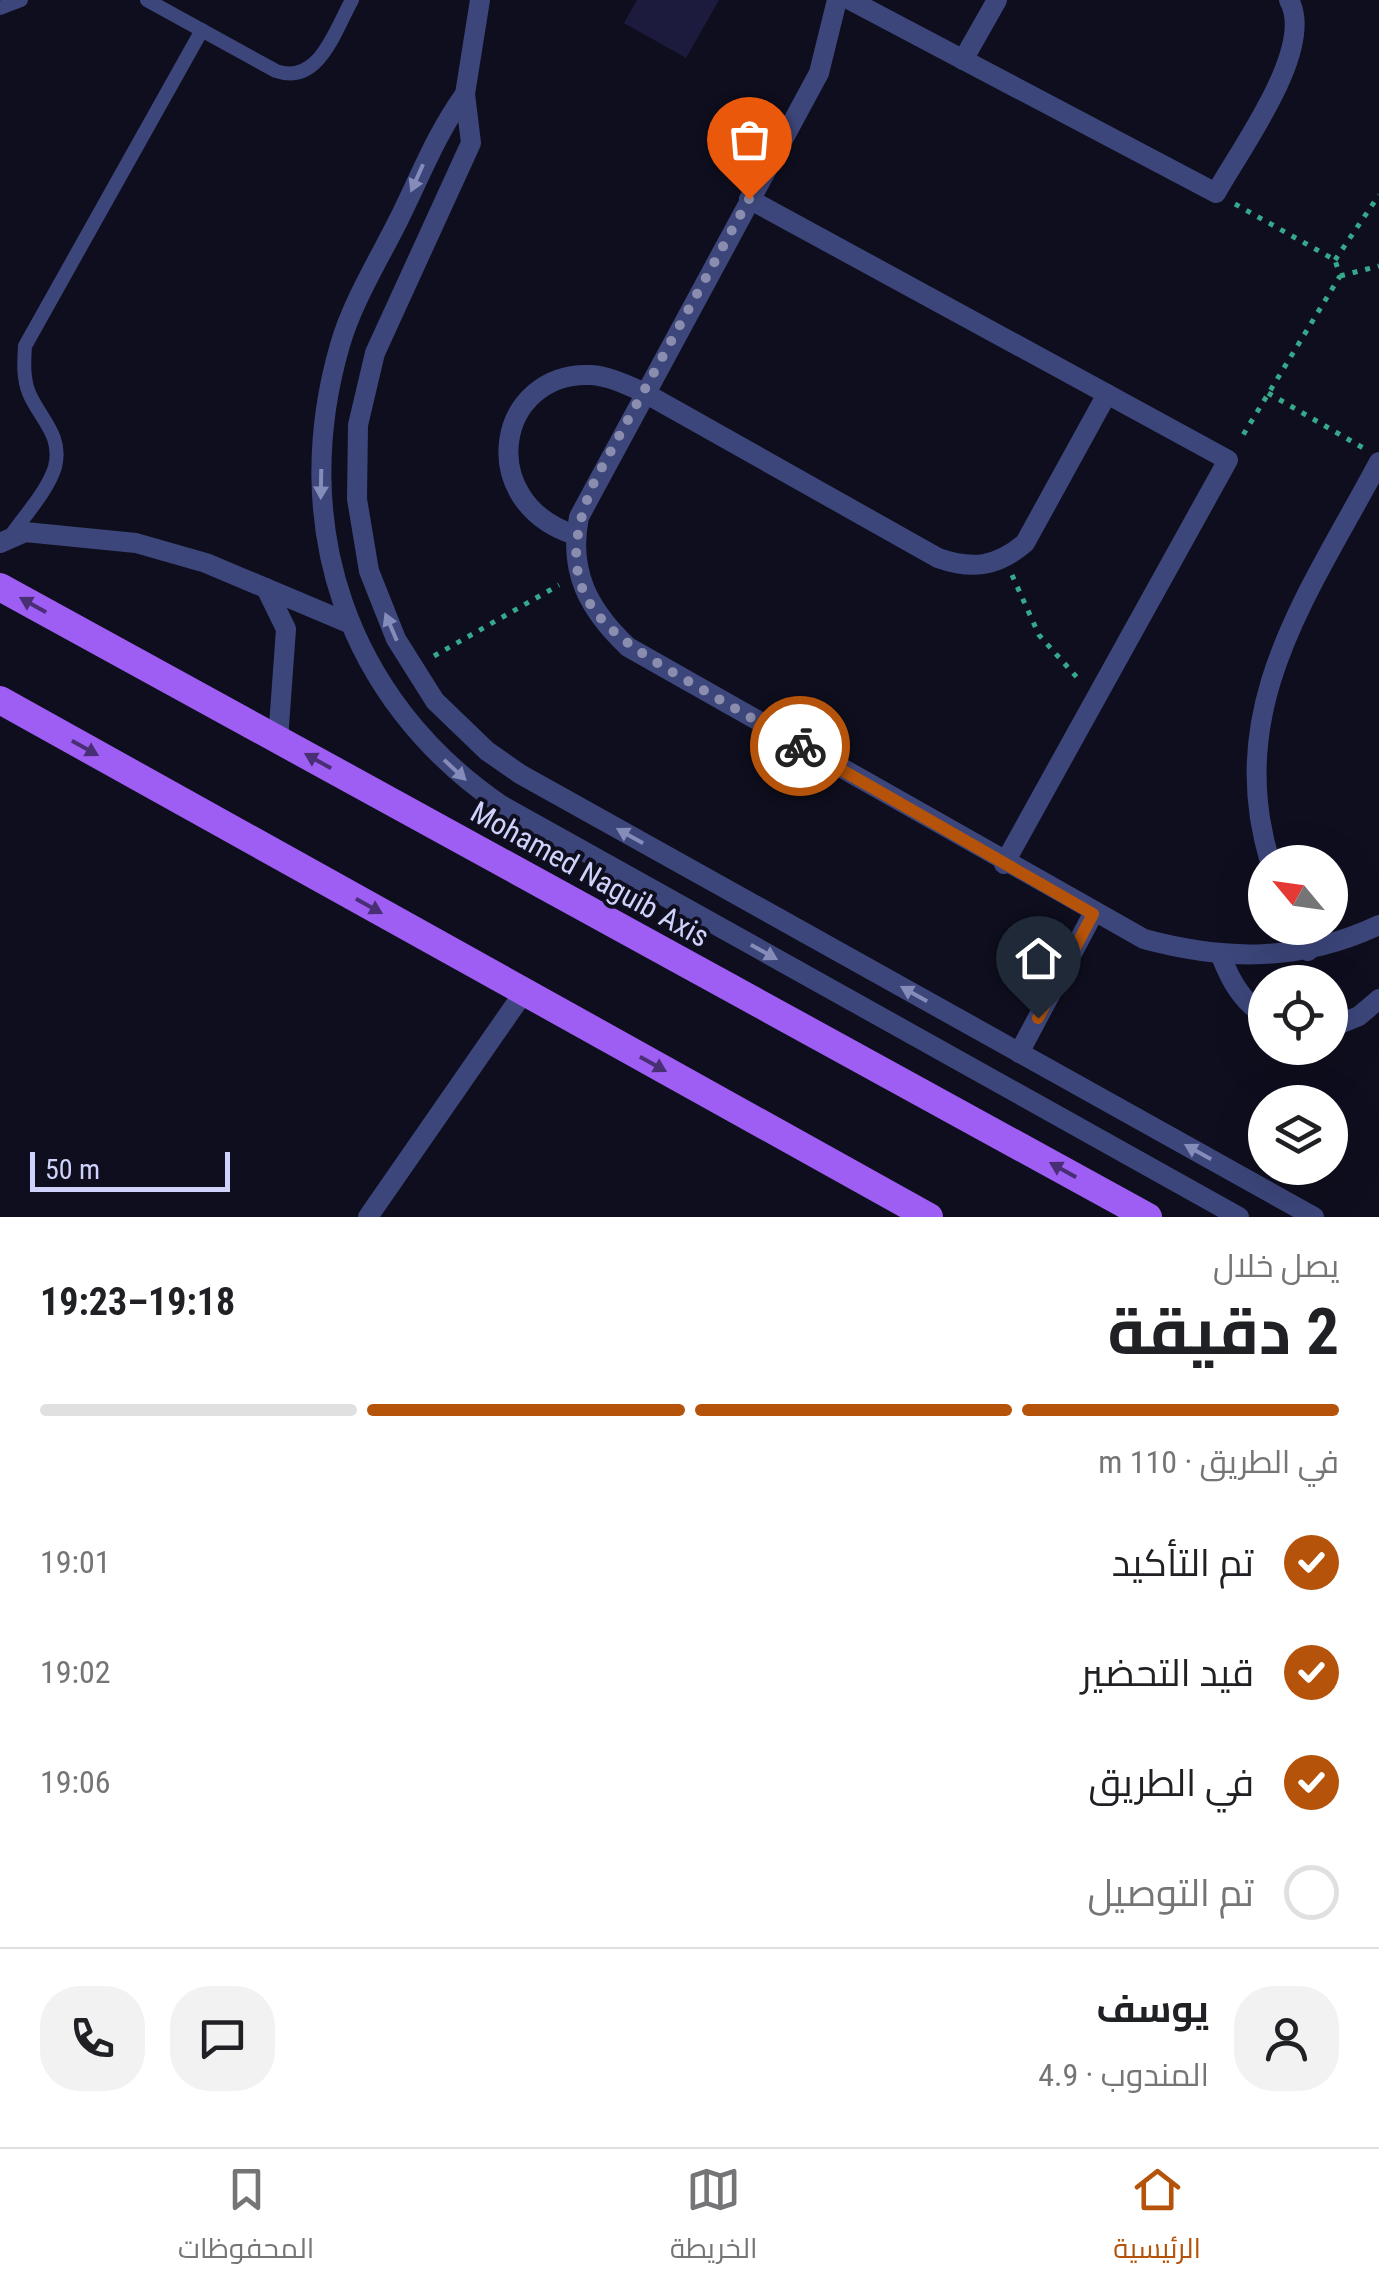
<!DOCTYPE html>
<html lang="ar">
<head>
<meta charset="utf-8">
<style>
  body { margin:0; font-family:"Roboto Condensed",Cairo,sans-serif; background:#f2f2f2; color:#202124; direction:rtl; height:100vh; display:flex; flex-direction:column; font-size:38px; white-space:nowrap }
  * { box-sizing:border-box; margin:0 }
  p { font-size:32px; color:#757577 }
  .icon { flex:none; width:55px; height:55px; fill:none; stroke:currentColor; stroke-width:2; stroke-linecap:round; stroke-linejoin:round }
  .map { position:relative; height:1217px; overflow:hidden; direction:ltr }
  .sheet { display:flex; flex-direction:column; background:#fff; flex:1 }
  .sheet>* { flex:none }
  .needle { width:65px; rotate:299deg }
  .fabs { position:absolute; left:1248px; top:845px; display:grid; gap:20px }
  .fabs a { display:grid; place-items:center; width:100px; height:100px; border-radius:50%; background:#fff; box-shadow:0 10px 40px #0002; font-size:50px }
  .scale { position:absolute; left:30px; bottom:25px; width:200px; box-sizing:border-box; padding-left:10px; border:5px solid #cfd2fb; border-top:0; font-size:28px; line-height:35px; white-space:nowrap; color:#cfd2fb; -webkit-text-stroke:8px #0e0e1e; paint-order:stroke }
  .pin { position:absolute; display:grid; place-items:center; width:85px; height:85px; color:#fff; margin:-102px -42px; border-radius:50% 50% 50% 0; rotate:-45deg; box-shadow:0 0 10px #0007 }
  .pin .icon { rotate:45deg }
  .courier { position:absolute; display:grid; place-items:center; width:100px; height:100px; margin:-50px; border:8px solid #b45309; border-radius:50%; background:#fff; color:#222; box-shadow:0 2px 12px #0007 }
  .summary em { font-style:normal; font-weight:700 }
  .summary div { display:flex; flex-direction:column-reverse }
  .summary { display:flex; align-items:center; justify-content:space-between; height:170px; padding:0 40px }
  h1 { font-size:65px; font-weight:700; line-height:75px }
  .bar { display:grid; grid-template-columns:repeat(4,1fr); gap:15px 10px; align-content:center; height:120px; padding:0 40px }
  .bar i { height:12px; border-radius:8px; background:#e0e0e0 }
  .bar .on { background:#b45309 }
  .bar p { grid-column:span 4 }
  .line { display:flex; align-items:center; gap:25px; padding:0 40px; border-top:2px solid #e0e0e0 }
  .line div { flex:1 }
  .round { display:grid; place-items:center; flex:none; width:105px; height:105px; border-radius:40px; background:#f2f2f2 }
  ol { padding:0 40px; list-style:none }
  li { display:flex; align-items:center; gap:30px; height:110px }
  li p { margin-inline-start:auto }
  li .icon { padding:10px; border-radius:50%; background:#b45309; color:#fff; stroke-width:4 }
  li:last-child { color:#757577 }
  li i { width:55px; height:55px; border:5px solid #e0e0e0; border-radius:50% }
  .dock { display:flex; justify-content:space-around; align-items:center; height:140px; border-top:2px solid #e0e0e0; background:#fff; font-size:28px; color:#757577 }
  .dock a { display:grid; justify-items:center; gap:5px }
  .dock .on { color:#b45309 }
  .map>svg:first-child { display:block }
  .building { fill:#1c1b3e }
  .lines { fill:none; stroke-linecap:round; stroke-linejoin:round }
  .path { stroke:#36a88b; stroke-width:5; stroke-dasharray:5 8; stroke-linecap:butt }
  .service { stroke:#3c467a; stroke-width:14 }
  .minor { stroke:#3c467a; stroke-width:20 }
  .tertiary { stroke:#3c467a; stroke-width:20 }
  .primary { stroke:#9f5ef3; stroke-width:28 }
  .oneway { fill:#868cba }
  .oneway2 { fill:#482e73 }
  .done { stroke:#8b8dae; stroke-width:10; stroke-dasharray:0 18 }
  .route { stroke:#b45309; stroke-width:12 }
  .labels { text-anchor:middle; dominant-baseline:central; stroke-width:8; stroke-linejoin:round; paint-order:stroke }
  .street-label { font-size:30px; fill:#cfd2fb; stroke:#0e0e1e }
</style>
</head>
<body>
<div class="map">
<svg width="1379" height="1217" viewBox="0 0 1379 1217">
  <rect width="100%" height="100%" fill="#0e0e1e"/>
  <polygon class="building" points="637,0 719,0 686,58 624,23"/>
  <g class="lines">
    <g class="path">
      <polyline points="1235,204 1335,260 1340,276 1240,440"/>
      <polyline points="1335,260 1379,195"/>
      <polyline points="1340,276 1379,266"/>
      <polyline points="1268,393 1365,449"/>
      <polyline points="1012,575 1039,635 1081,682"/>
      <polyline points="434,656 559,585"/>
    </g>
    <g class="service">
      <path d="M147,0L276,71C319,86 335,30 352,0"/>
      <polyline points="0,8 21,0"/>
      <path d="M12,534C26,514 48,490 55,467C63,435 40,419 29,393C23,378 24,362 25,346L202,30"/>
    </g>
    <g class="minor">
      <path d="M837,0L819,73L579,517C568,572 589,610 628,647L1144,939C1226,961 1300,962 1379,925"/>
      <path d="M850,0L1216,193C1240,149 1316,48 1289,0"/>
      <polyline points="963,60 997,0"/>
      <polyline points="749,199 1228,460 1004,864"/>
      <path d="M575,535C473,502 496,371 591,375C609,376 627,385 643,392L938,558C972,570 997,567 1025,543L1107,394"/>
      <polyline points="0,543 25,532 136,543 206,563 351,624"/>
      <polyline points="266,588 286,629 278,740"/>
      <path d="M1270,862C1223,706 1309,594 1379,462"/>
      <polyline points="1297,928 1308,951"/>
      <path d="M1221,956C1231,982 1242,1001 1265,1016"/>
      <polyline points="1330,1028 1359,1016 1379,999"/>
      <polyline points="1019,1053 1093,914"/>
      <polyline points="368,1217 524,992"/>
    </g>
    <g class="tertiary">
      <polyline points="480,0 465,94 471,143 375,353 358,425 357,499 369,571 396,639 435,701 487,751 520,774 1314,1217"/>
      <path d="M465,94C436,134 420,177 398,221C378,261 352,303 340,345C288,524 346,699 501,805L1239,1217"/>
    </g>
    <g class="primary">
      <polyline points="0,587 1148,1217"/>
      <polyline points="0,700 929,1217"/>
    </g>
  </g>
  <defs><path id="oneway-solid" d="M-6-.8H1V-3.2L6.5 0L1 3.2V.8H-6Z" transform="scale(2.5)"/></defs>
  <g class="oneway">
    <use href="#oneway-solid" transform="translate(417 178) rotate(114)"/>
    <use href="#oneway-solid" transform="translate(321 484) rotate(91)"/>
    <use href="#oneway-solid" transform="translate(391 627) rotate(-113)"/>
    <use href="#oneway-solid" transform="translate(455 770) rotate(43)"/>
    <use href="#oneway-solid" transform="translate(630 836) rotate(-151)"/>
    <use href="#oneway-solid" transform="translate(764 952) rotate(29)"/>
    <use href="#oneway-solid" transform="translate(914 994) rotate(-151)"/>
    <use href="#oneway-solid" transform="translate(1198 1152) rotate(-151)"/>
  </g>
  <g class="oneway2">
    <use href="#oneway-solid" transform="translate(33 605) rotate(-151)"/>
    <use href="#oneway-solid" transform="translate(85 748) rotate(29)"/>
    <use href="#oneway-solid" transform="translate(318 761) rotate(-151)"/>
    <use href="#oneway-solid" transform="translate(369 906) rotate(29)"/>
    <use href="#oneway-solid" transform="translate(653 1064) rotate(29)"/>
    <use href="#oneway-solid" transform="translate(1063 1170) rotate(-151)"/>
  </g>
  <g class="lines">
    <path class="done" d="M749,199L595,480C547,590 596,628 686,680C724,702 762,724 800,746"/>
    <polyline class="route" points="800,746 1093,914 1038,1018"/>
  </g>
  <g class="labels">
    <g class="street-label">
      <text transform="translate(590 874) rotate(29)">Mohamed Naguib Axis</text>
    </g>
  </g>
</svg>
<div class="fabs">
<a><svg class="needle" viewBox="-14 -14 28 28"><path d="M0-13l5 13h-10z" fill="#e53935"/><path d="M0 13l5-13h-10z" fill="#757577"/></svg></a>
<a><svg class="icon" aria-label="locate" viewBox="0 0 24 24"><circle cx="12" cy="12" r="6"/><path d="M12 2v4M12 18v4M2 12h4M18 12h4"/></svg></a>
<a><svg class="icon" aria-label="layers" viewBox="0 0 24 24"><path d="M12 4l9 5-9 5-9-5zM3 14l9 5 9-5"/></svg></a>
</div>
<div class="scale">50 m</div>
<div class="pin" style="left:749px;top:199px;background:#ea580c"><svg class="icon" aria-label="bag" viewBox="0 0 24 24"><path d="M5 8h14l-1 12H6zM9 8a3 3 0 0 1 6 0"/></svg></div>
<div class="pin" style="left:1038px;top:1018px;background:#1f2937"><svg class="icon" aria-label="home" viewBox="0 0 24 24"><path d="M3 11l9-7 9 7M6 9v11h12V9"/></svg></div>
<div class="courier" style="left:800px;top:746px"><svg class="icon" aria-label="bike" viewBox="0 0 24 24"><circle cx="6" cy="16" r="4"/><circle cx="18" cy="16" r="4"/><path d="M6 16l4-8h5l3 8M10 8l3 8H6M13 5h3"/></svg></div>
</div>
<section class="sheet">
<div class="summary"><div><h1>2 دقيقة</h1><p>يصل خلال</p></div><em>19:18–19:23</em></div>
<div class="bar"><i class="on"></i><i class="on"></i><i class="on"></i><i></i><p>في الطريق · 110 m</p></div>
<ol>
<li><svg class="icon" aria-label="check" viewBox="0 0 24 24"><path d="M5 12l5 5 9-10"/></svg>تم التأكيد<p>19:01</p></li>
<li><svg class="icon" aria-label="check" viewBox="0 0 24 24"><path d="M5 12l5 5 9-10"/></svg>قيد التحضير<p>19:02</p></li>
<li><svg class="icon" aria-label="check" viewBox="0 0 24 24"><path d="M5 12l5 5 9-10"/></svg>في الطريق<p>19:06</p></li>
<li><i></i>تم التوصيل</li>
</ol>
<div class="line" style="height:180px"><a class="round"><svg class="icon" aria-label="person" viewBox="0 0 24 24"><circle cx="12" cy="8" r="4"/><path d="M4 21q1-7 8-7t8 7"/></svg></a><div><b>يوسف</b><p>المندوب · 4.9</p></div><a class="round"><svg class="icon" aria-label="chat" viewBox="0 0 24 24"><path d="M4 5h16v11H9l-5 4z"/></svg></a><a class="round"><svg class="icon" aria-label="phone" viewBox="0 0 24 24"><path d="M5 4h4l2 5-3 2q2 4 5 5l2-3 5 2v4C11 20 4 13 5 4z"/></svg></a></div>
</section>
<nav class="dock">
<a class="on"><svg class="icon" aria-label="home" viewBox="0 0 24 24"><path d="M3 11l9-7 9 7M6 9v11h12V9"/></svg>الرئيسية</a>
<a><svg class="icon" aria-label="map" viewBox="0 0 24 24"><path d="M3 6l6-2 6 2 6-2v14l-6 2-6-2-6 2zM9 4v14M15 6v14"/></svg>الخريطة</a>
<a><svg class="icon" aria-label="saved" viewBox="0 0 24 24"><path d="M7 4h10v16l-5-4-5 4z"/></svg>المحفوظات</a>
</nav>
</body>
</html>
